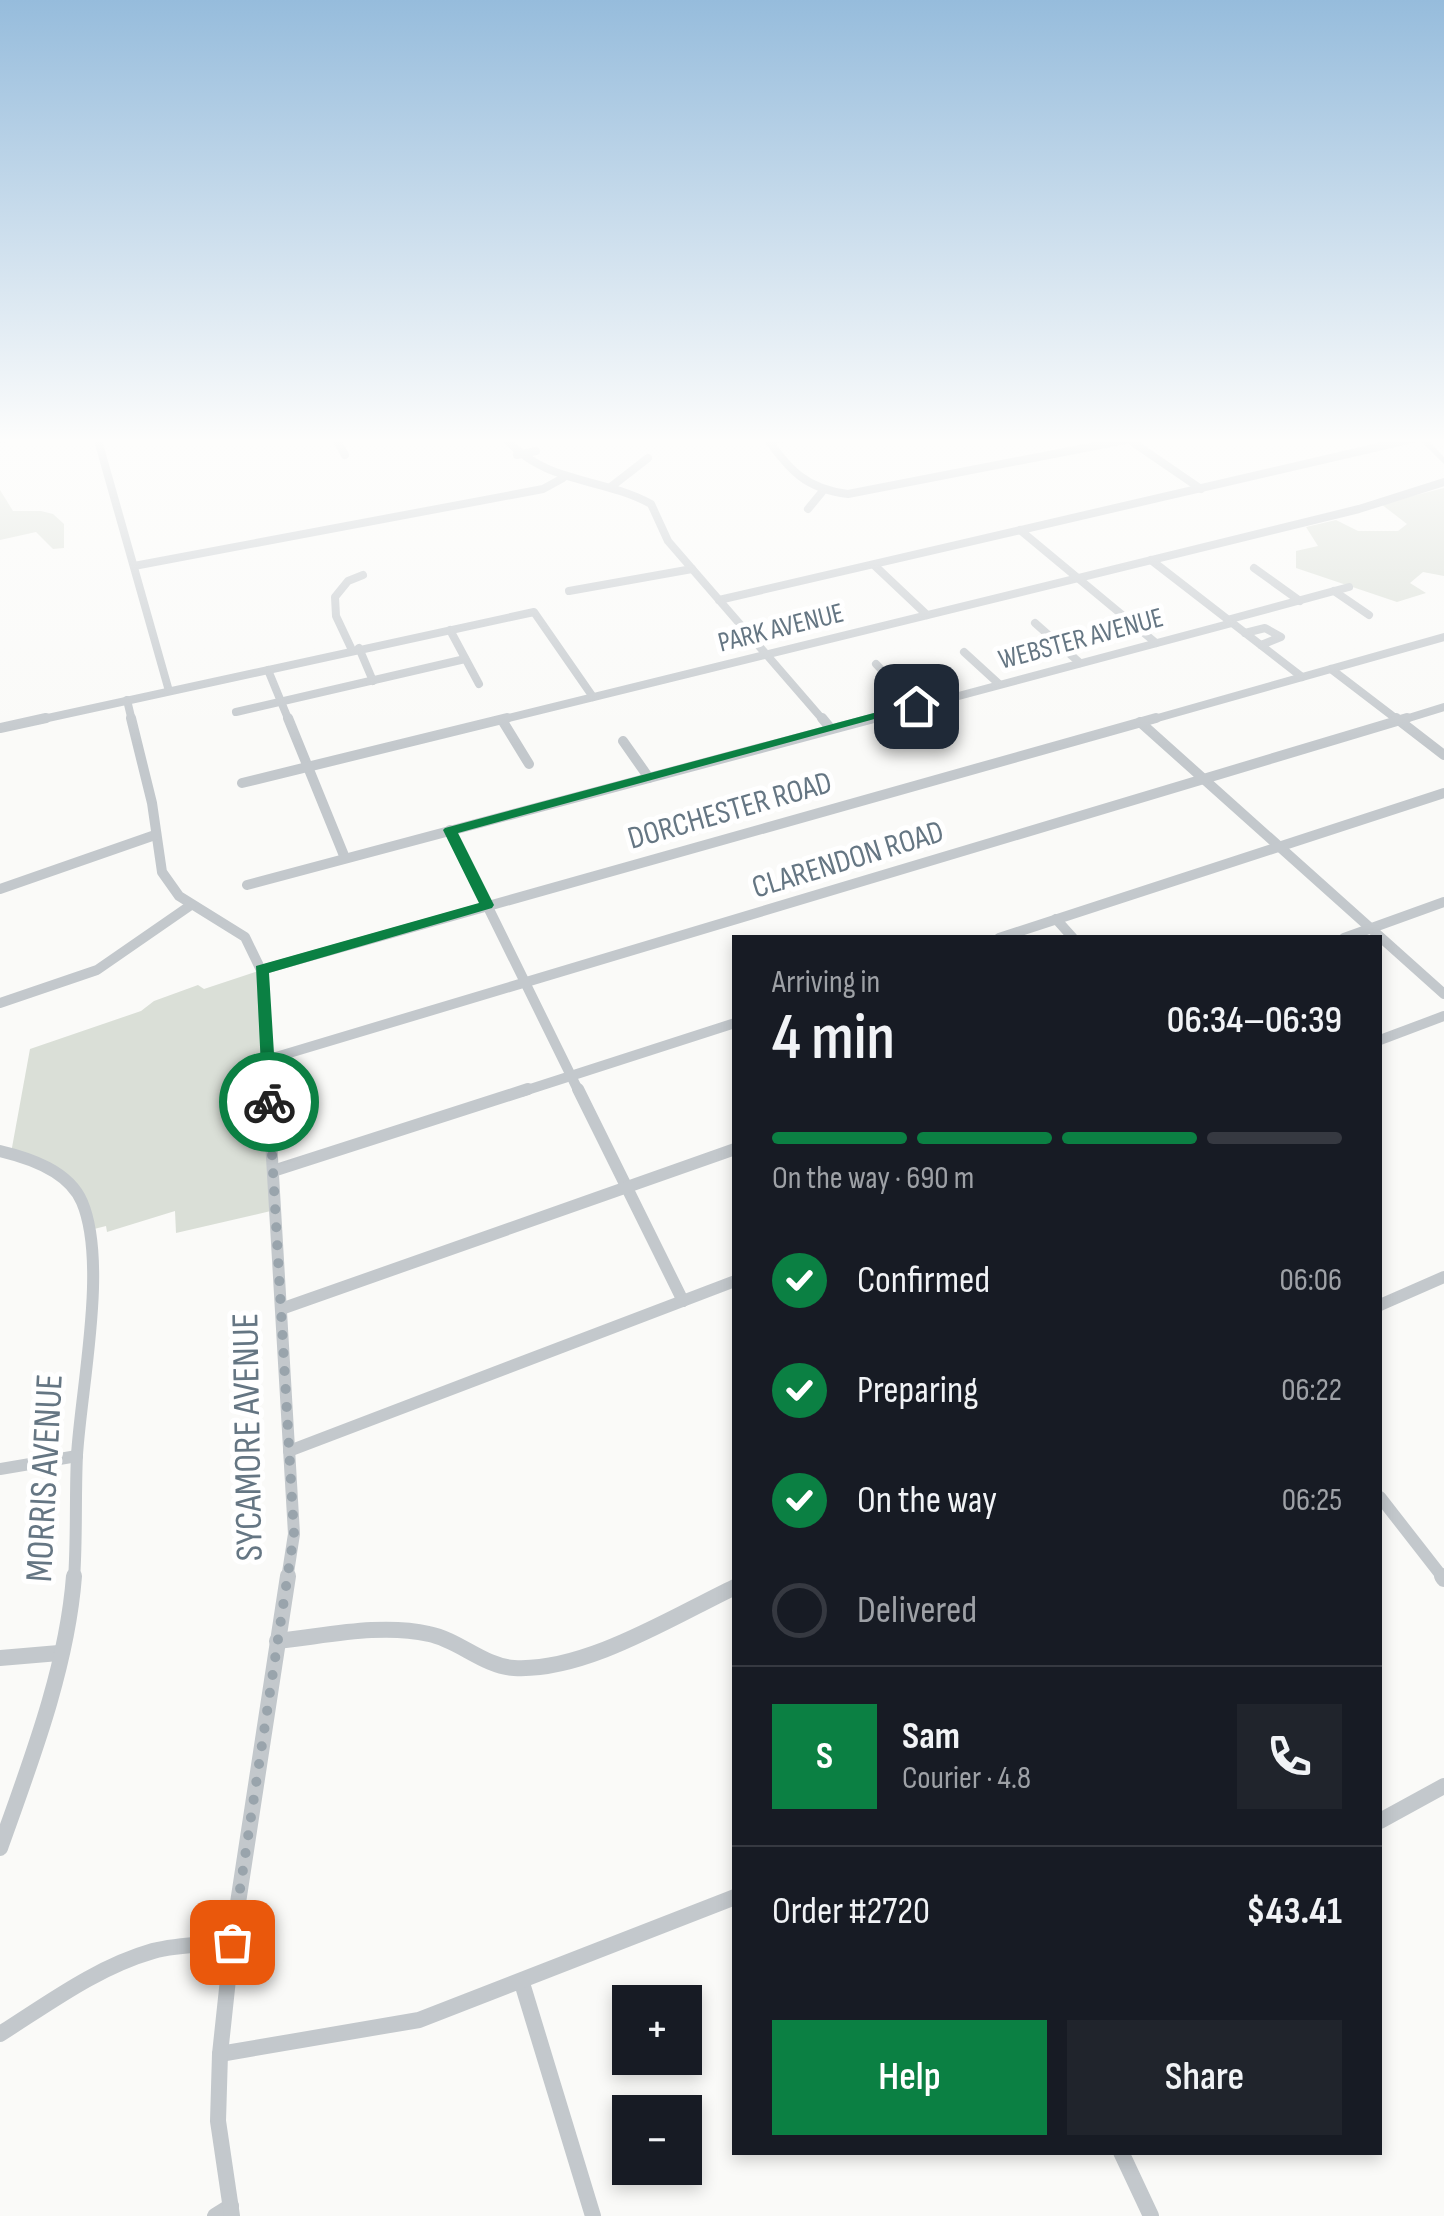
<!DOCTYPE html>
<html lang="en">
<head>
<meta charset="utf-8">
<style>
  body { margin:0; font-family:"Sofia Sans Condensed",sans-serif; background:#20242c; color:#f1f3f6; height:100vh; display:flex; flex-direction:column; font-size:38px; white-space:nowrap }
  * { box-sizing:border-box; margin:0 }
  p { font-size:32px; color:#9ea1a6 }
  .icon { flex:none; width:55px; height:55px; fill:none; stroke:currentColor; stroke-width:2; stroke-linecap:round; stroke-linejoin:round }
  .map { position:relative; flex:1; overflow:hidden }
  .drawer { position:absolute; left:732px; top:935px; width:650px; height:1220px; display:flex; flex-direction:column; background:#171b24; border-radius:0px; box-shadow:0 5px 15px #0003 }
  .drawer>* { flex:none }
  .buttons { position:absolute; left:612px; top:1985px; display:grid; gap:20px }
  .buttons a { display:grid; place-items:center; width:90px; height:90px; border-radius:0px; background:#171b24; box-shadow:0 5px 15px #0003; font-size:50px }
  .pin { position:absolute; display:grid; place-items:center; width:85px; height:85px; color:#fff; margin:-42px; border-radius:20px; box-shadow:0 5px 15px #0006 }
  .courier { position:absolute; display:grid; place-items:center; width:100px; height:100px; margin:-50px; border:8px solid #0b8043; border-radius:50%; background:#fff; color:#222; box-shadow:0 2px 12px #0007 }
  .headline em { font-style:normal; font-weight:600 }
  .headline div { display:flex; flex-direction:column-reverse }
  .headline { display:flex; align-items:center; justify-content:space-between; height:170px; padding:0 40px }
  h1 { font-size:65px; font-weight:600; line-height:75px }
  .bar { display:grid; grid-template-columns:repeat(4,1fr); gap:15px 10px; align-content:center; height:120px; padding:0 40px }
  .bar i { height:12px; border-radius:8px; background:#363941 }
  .bar .active { background:#0b8043 }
  .bar p { grid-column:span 4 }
  .line { display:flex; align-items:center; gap:25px; padding:0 40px; border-top:2px solid #363941 }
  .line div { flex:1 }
  .round { display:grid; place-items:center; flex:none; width:105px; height:105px; border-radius:0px; background:#20242c }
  ol { padding:0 40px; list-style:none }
  li { display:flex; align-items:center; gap:30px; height:110px }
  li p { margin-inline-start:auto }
  li .icon { padding:10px; border-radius:50%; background:#0b8043; color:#fff; stroke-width:4 }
  li:last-child { color:#9ea1a6 }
  li i { width:55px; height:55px; border:5px solid #363941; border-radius:50% }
  .primary-button { display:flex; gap:20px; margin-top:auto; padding:20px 40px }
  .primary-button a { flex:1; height:115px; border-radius:0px; background:#0b8043; color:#fff; font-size:40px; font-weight:600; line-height:115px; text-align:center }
  .primary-button a+a { background:#20242c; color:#f1f3f6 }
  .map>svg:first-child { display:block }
  .green { fill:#dadfd7 }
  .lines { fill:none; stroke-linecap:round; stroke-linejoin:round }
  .minor-far3 { stroke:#c3c8cc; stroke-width:8 }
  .minor-far2 { stroke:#c3c8cc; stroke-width:10 }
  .minor-far1 { stroke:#c3c8cc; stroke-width:12 }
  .minor { stroke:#c3c8cc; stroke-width:16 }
  .tertiary { fill:#c3c8cc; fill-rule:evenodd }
  .route { fill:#0b8043 }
  .done { stroke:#99a4ac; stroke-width:10; stroke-dasharray:0 18 }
  .labels { text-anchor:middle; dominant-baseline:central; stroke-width:10; stroke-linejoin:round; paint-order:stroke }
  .far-street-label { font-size:28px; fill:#657683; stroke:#fff }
  .street-label { font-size:32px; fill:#657683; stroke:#fff }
  .near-street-label { font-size:38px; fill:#657683; stroke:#fff }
</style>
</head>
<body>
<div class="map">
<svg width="1444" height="2216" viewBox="0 0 1444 2216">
  <rect width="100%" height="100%" fill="#fafaf8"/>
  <g class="green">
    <polygon points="1444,488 1444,576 1423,572 1410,583 1426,593 1397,602 1296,568 1296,551 1318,546 1306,527 1336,520 1358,531 1398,531 1407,524 1381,504"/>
    <polygon points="0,490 13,511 41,511 53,514 64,524 64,548 53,549 36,532 0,540"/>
    <polygon points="261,970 275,1210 176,1233 175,1211 107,1232 106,1226 90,1230 75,1190 11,1153 30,1049 141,1011 154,1001 198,985 204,989"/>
  </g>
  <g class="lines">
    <g class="minor-far3">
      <polyline points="97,437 169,691"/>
      <polyline points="335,437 345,455"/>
      <path d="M504,437C546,485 599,476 651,504L668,541L824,721"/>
      <path d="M766,437C789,470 806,489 848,494L1141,437"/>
      <polyline points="1128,439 1201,489"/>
      <polyline points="768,440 793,437"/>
      <polyline points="517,455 536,451"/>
      <polyline points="612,486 648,458"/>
      <polyline points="808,509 822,492"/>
      <polyline points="1020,530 1156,643"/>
      <polyline points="1151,560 1302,677"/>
      <polyline points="874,565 927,615"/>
      <polyline points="134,566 543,489 563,478"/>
      <polyline points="1254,568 1300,601"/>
      <polyline points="569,591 692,569"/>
      <polyline points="1334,591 1369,615"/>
      <polyline points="719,600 1421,437"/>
      <polyline points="1227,620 1349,587"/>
      <polyline points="1035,623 1080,663"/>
      <polyline points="450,630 479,684"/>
      <polyline points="1245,633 1265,628 1281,637 1261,645"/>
      <polyline points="359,648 373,681"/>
      <polyline points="352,650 336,616 335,597 348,581 363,575"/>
      <polyline points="964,652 999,684"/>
      <polyline points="876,664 916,706"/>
      <polyline points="1331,669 1399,721"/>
      <polyline points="268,670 289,721"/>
      <polyline points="127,700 132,721"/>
      <polyline points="236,712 465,659"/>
      <polyline points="34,721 534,612 593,697"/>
      <polyline points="496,721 1359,509 1444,482"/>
      <polyline points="865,721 1232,623"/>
      <polyline points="1147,721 1444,637"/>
      <polyline points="1399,721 1444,707"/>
    </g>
    <g class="minor-far2">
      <polyline points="131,718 152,803 162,872 179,896 245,937 261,970 268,1092"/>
      <polyline points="288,718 345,858"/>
      <polyline points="822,718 831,729"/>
      <polyline points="1396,718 1444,755"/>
      <polyline points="502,720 529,764"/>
      <polyline points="1140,722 1444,994"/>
      <polyline points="0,728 46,718"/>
      <polyline points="623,741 649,778"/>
      <polyline points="242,783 507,718"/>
      <polyline points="450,830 579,1092"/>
      <polyline points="247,885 874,718"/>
      <polyline points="0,889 155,835"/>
      <polyline points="1056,919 1073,938"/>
      <polyline points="999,938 1444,793"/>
      <polyline points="1344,938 1444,902"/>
      <polyline points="261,970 1156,718"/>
      <polyline points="0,1003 97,970 191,905"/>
      <polyline points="1380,1040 1444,1016"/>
      <polyline points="266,1060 1407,718"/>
      <polyline points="521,1092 735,1023"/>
    </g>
    <g class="minor-far1">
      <polyline points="268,1089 294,1534 287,1579"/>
      <polyline points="578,1089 683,1301"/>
      <path d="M0,1151C30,1158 69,1171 82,1202C108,1263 81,1388 77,1455C75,1496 77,1537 74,1579"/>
      <polyline points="273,1171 528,1089"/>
      <polyline points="1380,1305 1444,1277"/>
      <polyline points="281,1309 735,1149"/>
      <polyline points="289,1451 735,1281"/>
      <polyline points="0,1469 77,1456"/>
      <polyline points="1380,1497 1444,1579"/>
    </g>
    <g class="minor">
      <polyline points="1442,1576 1444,1579"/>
      <path d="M277,1641C326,1636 380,1623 429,1634C459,1640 483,1666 514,1668C585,1672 672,1617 735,1587"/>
      <polyline points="0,1658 59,1653"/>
      <polyline points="1380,1821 1444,1786"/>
      <path d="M0,1848C31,1761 67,1668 74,1576"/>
      <polyline points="522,1983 593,2216"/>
      <path d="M0,2034C49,2003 97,1967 153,1951C179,1944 206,1945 232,1942"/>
      <polyline points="220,2054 419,2020 735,1897"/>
      <polyline points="1121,2152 1151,2216"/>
      <polyline points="215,2216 231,2206"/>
      <polyline points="232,2216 218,2121 220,2054 232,1942 288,1576"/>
    </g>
    <g class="tertiary">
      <polygon points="14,437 31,437 0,443 0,439"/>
      <polygon points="1417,437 1425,437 1444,457 1444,464"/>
    </g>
  </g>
  <linearGradient id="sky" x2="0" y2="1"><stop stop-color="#96bcdc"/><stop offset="0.59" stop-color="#fdfdfc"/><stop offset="1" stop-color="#fdfdfc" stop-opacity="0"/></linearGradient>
  <rect width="1444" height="747" fill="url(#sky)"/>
  <polygon class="route" points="911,703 922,706 458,833 494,905 492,908 269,973 277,1102 269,1109 263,1107 256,966 479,903 443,830 445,828"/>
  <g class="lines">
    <polyline class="done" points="232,1942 294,1534 269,1102"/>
  </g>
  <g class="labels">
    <g class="far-street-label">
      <text transform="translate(781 628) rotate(-14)">PARK AVENUE</text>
      <text transform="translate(1081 639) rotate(-15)">WEBSTER AVENUE</text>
    </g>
    <g class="street-label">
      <text transform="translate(730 811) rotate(-16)">DORCHESTER ROAD</text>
      <text transform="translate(848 860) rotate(-17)">CLARENDON ROAD</text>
    </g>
    <g class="near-street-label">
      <text transform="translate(248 1437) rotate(-91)">SYCAMORE AVENUE</text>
      <text transform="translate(45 1478) rotate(-87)">MORRIS AVENUE</text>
    </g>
  </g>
</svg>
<div class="buttons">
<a>+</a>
<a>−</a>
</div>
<div class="pin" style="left:232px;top:1942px;background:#ea580c"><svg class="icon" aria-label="bag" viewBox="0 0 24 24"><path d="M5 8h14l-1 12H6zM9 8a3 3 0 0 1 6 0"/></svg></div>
<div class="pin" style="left:916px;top:706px;background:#1f2937"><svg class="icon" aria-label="home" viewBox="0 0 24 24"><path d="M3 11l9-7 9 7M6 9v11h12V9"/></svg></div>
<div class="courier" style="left:269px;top:1102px"><svg class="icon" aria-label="bike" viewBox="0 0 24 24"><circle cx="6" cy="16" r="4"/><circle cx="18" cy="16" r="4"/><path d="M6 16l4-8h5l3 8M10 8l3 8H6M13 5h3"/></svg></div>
<section class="drawer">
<div class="headline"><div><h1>4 min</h1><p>Arriving in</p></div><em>06:34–06:39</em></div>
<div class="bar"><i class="active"></i><i class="active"></i><i class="active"></i><i></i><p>On the way · 690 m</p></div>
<ol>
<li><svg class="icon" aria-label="check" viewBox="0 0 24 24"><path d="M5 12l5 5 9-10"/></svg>Confirmed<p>06:06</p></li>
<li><svg class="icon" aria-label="check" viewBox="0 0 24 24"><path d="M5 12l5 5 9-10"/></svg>Preparing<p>06:22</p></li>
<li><svg class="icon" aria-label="check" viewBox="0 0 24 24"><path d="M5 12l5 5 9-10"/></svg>On the way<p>06:25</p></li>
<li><i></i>Delivered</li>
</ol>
<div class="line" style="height:180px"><b class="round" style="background:#0b8043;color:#fff">S</b><div><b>Sam</b><p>Courier · 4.8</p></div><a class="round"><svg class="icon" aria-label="phone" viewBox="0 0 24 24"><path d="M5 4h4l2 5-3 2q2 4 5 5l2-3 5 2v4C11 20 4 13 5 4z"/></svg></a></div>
<div class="line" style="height:130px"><div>Order #2720</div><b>$43.41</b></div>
<div class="primary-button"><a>Help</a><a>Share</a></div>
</section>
</div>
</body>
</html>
